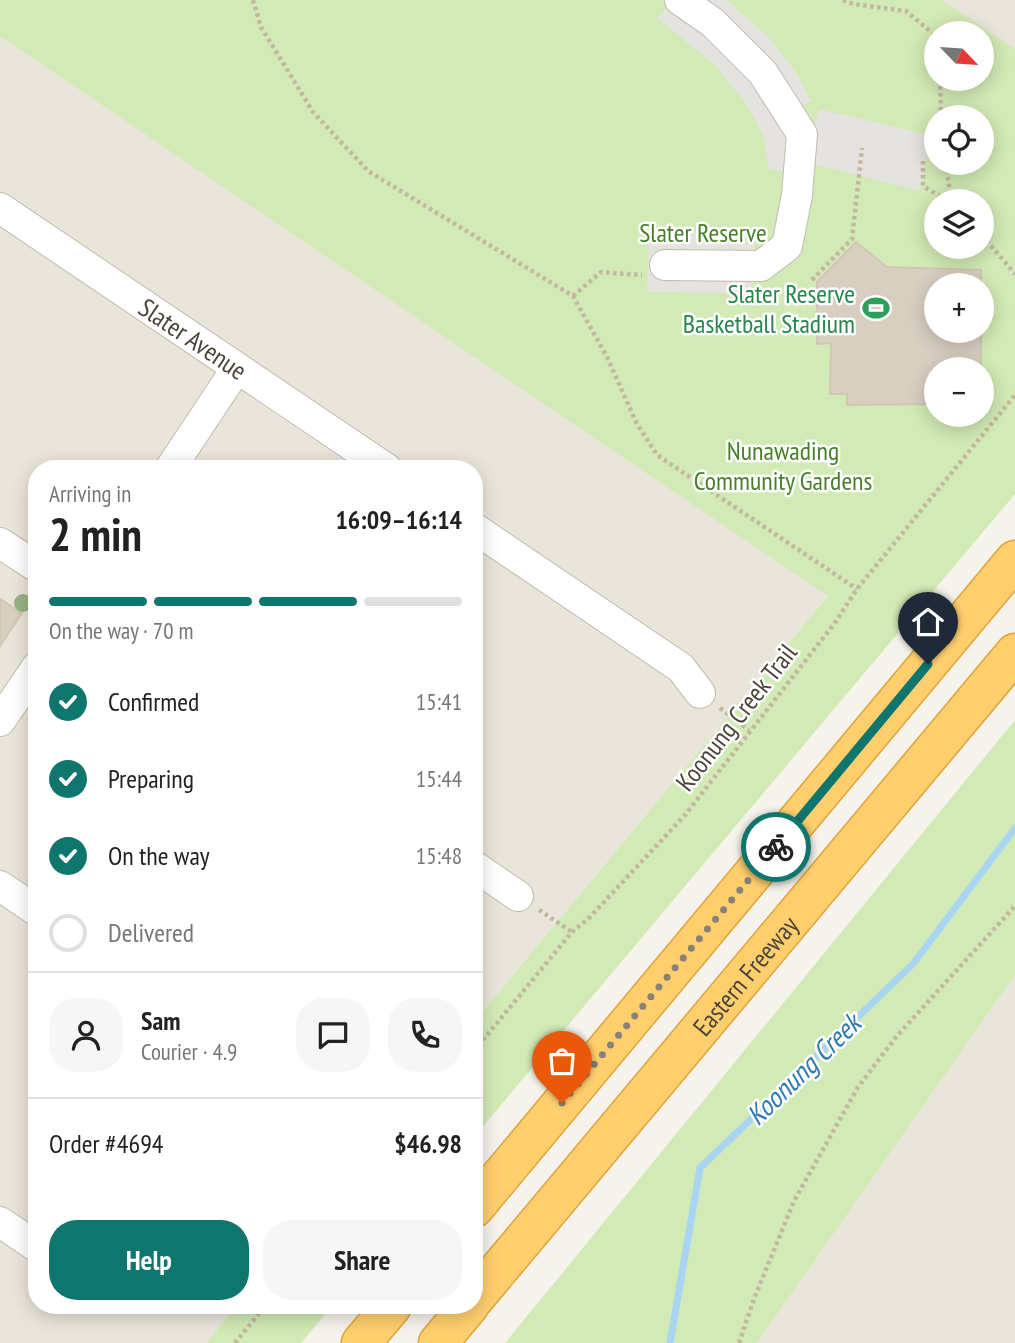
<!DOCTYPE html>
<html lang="en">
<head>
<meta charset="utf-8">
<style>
  body { margin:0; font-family:"PT Sans Narrow",sans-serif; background:#f6f6f6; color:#222; height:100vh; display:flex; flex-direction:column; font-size:26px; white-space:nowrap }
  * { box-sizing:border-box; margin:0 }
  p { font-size:23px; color:#767676 }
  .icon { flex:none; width:38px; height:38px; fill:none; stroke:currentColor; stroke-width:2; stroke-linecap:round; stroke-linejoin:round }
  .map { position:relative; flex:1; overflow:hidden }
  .sheet { position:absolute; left:28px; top:460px; width:455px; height:854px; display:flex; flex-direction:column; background:#fff; border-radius:28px; box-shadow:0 4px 18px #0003 }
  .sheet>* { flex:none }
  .needle { width:46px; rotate:115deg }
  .controls { position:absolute; left:924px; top:21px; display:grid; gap:14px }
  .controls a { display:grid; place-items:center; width:70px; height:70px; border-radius:50%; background:#fff; box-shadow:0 4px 18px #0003; font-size:35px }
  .pin { position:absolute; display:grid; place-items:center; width:60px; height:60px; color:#fff; margin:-72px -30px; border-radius:50% 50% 50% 0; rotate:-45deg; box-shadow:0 0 7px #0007 }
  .pin .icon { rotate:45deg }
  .courier { position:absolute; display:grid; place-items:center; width:70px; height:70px; margin:-35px; border:5px solid #0f766e; border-radius:50%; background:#fff; color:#222; box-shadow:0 2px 9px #0007 }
  .summary em { font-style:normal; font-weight:600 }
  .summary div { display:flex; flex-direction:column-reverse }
  .summary { display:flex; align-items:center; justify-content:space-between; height:119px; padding:0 21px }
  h1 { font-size:46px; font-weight:600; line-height:52px }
  .bar { display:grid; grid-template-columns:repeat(4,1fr); gap:10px 7px; align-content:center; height:84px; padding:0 21px }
  .bar i { height:9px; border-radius:5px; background:#e0e0e0 }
  .bar .current { background:#0f766e }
  .bar p { grid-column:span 4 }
  .line { display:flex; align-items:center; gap:18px; padding:0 21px; border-top:2px solid #e0e0e0 }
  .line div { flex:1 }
  .round { display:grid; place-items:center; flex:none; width:74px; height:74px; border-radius:28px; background:#f6f6f6 }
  ol { padding:0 21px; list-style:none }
  li { display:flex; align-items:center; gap:21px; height:77px }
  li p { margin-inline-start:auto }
  li .icon { padding:7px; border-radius:50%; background:#0f766e; color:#fff; stroke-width:4 }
  li:last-child { color:#767676 }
  li i { width:38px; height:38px; border:4px solid #e0e0e0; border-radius:50% }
  .primary-button { display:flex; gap:14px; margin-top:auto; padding:14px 21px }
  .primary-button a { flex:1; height:80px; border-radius:28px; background:#0f766e; color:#fff; font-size:28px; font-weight:600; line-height:80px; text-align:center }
  .primary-button a+a { background:#f6f6f6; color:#222 }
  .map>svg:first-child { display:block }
  .residential { fill:#eae5da; fill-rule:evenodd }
  .green { fill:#d2eab5; fill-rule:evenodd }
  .parking { fill:#e5e3e0 }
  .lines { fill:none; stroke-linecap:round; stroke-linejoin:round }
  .stream { stroke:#a9d4f2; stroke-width:7 }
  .building { fill:#d8cfc1; stroke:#d3c7b4; stroke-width:2 }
  .minor-casing { stroke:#c2bbae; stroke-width:32 }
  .highway-casing { stroke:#e0a43c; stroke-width:41 }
  .path { stroke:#c4b79f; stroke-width:4.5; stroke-dasharray:3.5 3.5; stroke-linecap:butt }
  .minor { stroke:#fff; stroke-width:30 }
  .highway { stroke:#ffcf6e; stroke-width:38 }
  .tree { fill:#97b381 }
  .done { stroke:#878178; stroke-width:7; stroke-dasharray:0 12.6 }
  .route { stroke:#0f766e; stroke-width:9 }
  .labels { text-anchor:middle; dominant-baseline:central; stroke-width:5; stroke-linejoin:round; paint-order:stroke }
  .park-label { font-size:26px; fill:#4a7f2a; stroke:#fff }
  .leisure-label { font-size:26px; fill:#27864d; stroke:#fff; text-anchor:end }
  .street-label { font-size:26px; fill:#4b4439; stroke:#fff }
  .water-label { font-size:28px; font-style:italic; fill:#2e7ab2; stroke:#fff }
</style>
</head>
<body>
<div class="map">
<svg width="1015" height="1343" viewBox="0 0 1015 1343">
  <rect width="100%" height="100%" fill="#f6f3ec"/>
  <g class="residential">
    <path d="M0,0H1015V373L982,369H936V415L828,596L474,1022V469H37V1306H237L206,1343H0ZM936,33H982V79H936ZM936,117H982V163H936ZM936,201H982V247H936ZM936,285H982V331H936Z"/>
    <polygon points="1015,975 1015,1343 757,1343"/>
  </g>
  <g class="green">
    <path d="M0,0H942L1015,49V494L474,1137V1022L828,596L0,36ZM936,33H982V79H936ZM936,117H982V163H936ZM936,201H982V247H936ZM936,285H982V331H936ZM936,369H982V415H936Z"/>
    <polygon points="1015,720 1015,975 757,1343 505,1343"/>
    <polygon points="237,1306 332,1306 301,1343 206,1343"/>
  </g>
  <g class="parking">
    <polygon points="674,0 727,0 769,38 795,71 812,101 797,108 814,126 819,109 932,136 919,191 815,164 790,171 769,170 763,134 745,102 714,64 657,18"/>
    <polygon points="649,230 754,235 752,293 647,292"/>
  </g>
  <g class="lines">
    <polyline class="stream" points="670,1343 700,1168 913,964 1015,828"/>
  </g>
  <g class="building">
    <polygon points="856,242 887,267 981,270 981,285 936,285 936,331 981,331 981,369 936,369 936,404 847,405 847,394 830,394 831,343 817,344 817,282"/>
    <polygon points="0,599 22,613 0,646"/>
  </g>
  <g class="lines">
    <g class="minor-casing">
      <g id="minor">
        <path id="s1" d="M0,208L387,469"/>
        <polyline points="665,265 761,266 787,246 797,195 802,134 763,73 712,22 680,0"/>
        <polyline points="170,469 237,368"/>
        <polyline points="474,528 681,668 700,693"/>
        <polyline points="0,543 37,567"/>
        <polyline points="0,721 37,667"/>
        <polyline points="474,866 518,896"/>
        <polyline points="0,886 37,911"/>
        <polyline points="0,1222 37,1247"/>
      </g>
    </g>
    <g class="highway-casing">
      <g id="highway">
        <polyline points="474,1208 1015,560"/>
        <path id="s2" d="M474,1299L1015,653"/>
        <polyline points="361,1343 392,1306"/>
        <polyline points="438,1343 469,1306"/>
      </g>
    </g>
    <g class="path">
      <polyline points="253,0 261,27 313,112 368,171 573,296 607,357 637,424 657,455 857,589"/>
      <polyline points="843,0 853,4 906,11 936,36"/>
      <polyline points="940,79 941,117"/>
      <polyline points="923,161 923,186 948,201"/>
      <polyline points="946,163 951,201"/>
      <polyline points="982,235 1015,274"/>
      <polyline points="812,280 852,239 862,148"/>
      <polyline points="573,296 601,272 642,275"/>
      <polyline points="720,708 749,730"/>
      <polyline points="539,910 572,932"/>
      <polyline points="474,1051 572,932 590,917 685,815 834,624 857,589 1015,395"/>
      <polyline points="235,1343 265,1306"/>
      <polyline points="739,1343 754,1299 794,1201 858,1087 896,1037 1015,906"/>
    </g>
    <use href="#minor" class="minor"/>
    <use href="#highway" class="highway"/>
  </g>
  <circle class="tree" cx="23" cy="603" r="9"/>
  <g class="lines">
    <polyline class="done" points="562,1103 776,847"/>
    <polyline class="route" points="776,847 928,664"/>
  </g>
  <defs>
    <g id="stadium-bare" transform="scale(2.1)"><path d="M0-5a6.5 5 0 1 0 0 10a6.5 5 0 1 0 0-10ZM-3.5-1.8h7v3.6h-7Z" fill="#2e9e5b" stroke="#fff" stroke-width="2.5" paint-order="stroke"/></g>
  </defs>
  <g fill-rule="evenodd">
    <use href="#stadium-bare" x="876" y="308"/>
  </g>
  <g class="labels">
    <g class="park-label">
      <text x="703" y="232">Slater Reserve</text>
      <text x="783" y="450">Nunawading<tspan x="783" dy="30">Community Gardens</tspan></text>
    </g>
    <g class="leisure-label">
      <text x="855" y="293">Slater Reserve<tspan x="855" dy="30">Basketball Stadium</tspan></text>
    </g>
    <g class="street-label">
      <text stroke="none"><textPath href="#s1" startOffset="233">Slater Avenue</textPath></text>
      <text transform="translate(736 717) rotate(-52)">Koonung Creek Trail</text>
      <text stroke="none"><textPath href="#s2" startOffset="422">Eastern Freeway</textPath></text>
    </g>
    <g class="water-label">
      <text transform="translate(803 1069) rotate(-44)">Koonung Creek</text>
    </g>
  </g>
</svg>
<div class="controls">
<a><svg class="needle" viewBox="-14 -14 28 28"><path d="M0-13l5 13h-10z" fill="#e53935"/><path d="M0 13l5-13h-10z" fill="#767676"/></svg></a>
<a><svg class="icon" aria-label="locate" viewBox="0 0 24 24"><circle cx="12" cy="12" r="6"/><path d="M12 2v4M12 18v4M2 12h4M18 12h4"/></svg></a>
<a><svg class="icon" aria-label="layers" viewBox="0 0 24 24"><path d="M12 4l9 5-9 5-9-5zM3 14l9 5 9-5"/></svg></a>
<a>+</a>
<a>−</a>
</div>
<div class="pin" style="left:562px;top:1103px;background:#ea580c"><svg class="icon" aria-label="bag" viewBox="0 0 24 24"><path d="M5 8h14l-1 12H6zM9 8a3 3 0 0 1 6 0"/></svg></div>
<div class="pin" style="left:928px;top:664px;background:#1f2937"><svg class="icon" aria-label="home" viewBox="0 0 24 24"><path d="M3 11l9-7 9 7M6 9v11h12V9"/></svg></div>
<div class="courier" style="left:776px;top:847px"><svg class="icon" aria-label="bike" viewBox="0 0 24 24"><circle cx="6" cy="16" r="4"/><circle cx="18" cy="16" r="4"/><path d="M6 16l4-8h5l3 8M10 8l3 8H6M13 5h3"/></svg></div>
<section class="sheet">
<div class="summary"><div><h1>2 min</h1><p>Arriving in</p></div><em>16:09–16:14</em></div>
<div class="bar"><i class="current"></i><i class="current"></i><i class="current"></i><i></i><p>On the way · 70 m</p></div>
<ol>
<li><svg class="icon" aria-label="check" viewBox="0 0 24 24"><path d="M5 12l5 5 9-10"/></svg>Confirmed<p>15:41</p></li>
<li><svg class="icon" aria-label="check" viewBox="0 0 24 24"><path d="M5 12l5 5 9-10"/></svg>Preparing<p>15:44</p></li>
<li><svg class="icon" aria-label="check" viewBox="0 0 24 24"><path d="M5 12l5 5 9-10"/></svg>On the way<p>15:48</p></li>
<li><i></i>Delivered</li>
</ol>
<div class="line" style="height:126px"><a class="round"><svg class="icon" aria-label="person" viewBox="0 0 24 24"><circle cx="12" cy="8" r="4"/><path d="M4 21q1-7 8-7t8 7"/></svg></a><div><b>Sam</b><p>Courier · 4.9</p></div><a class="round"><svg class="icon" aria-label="chat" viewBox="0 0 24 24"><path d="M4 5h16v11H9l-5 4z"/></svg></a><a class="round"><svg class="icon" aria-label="phone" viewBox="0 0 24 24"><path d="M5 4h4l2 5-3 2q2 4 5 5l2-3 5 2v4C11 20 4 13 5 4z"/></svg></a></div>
<div class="line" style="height:91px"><div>Order #4694</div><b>$46.98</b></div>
<div class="primary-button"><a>Help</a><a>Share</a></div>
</section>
</div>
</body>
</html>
